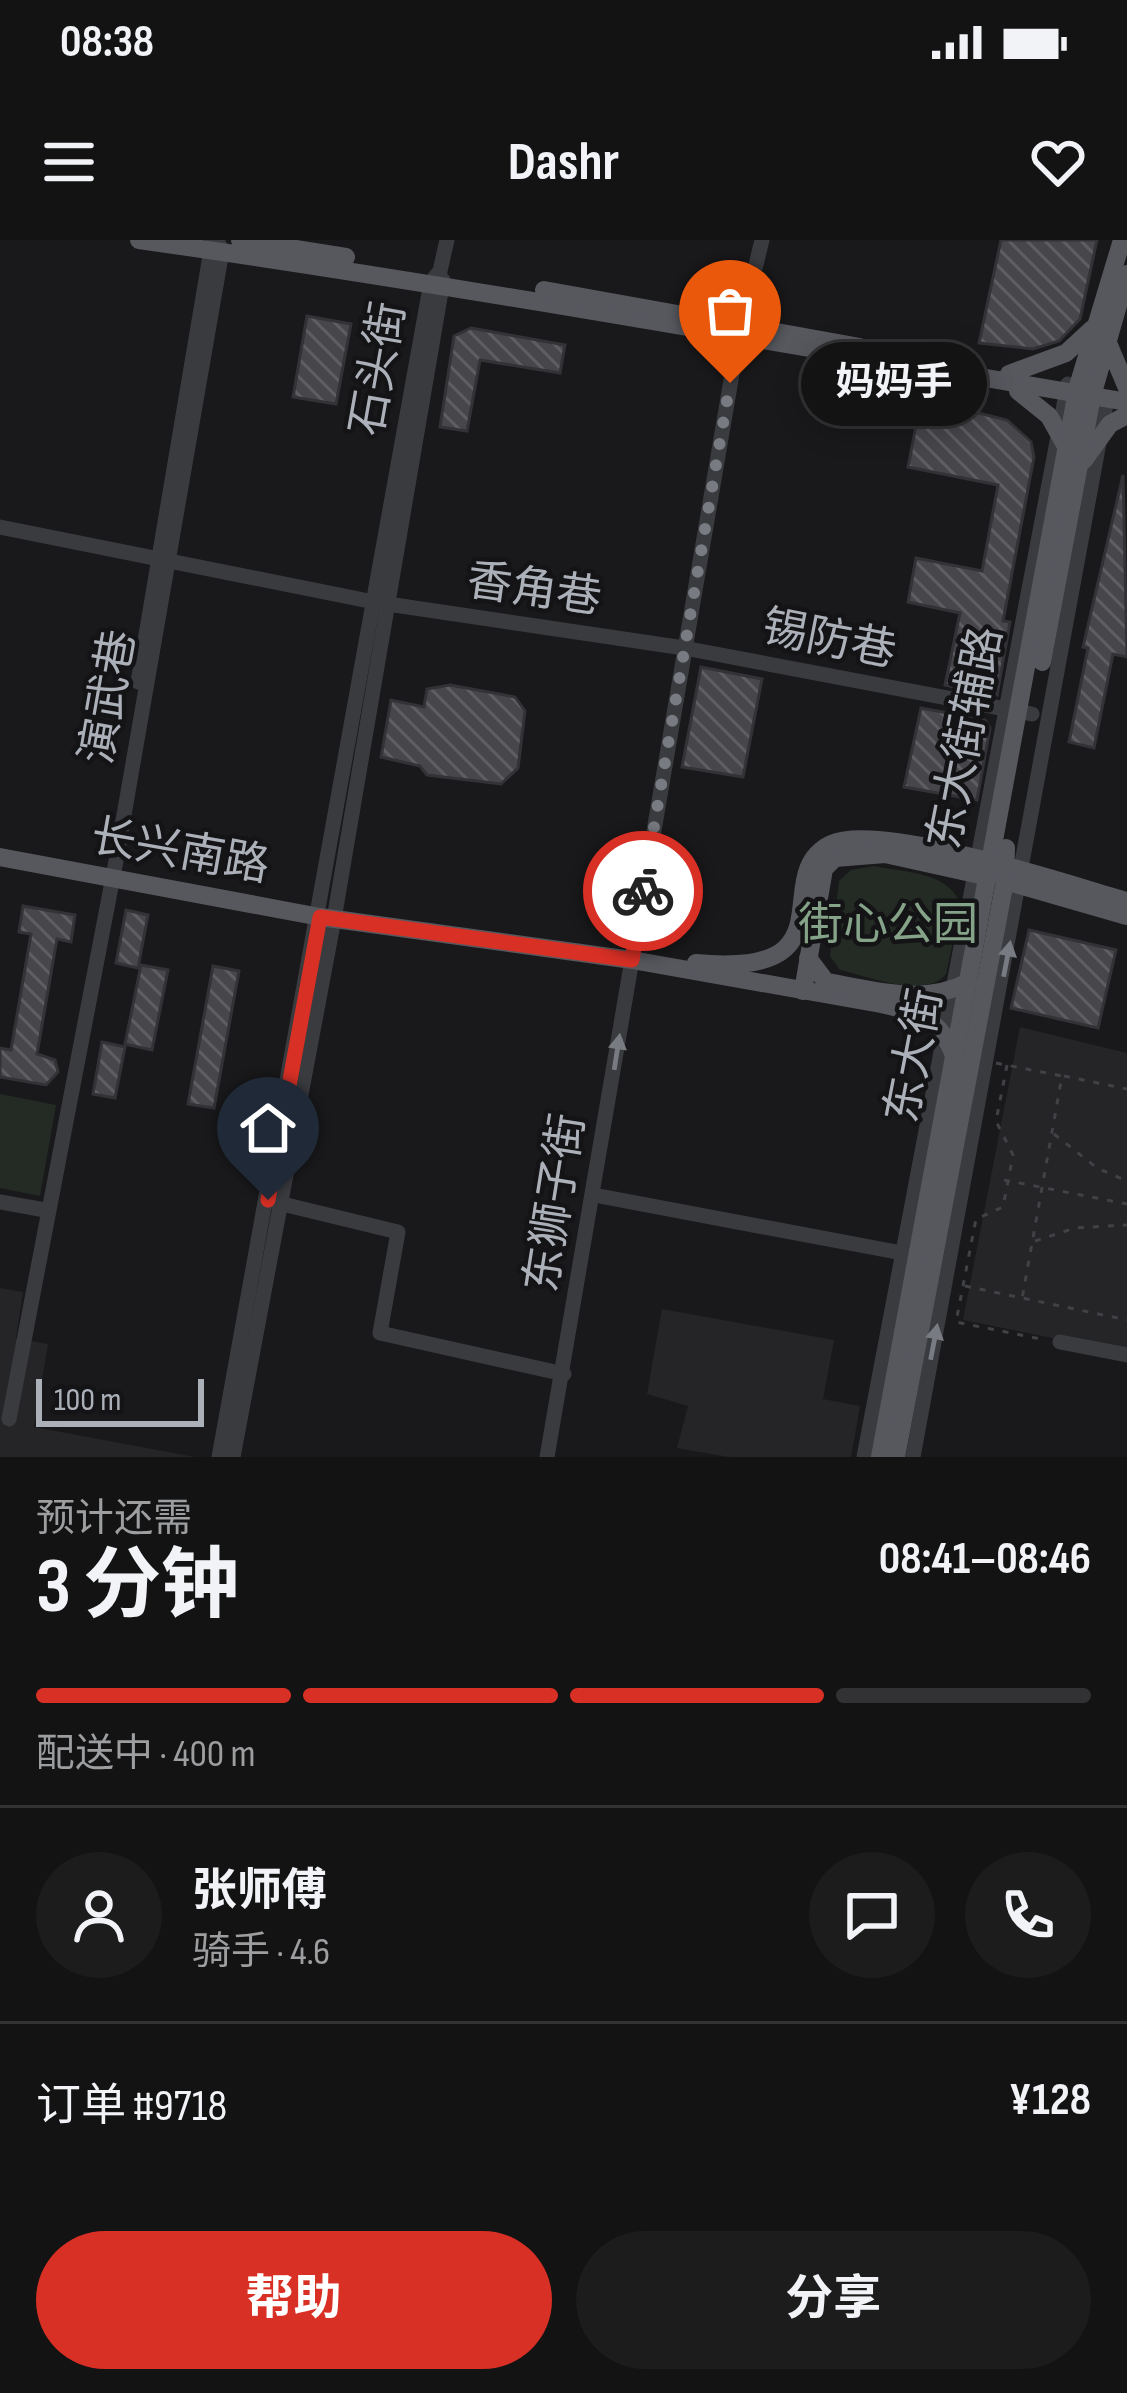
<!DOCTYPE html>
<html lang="zh">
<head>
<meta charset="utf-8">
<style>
  body { margin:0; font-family:"Sofia Sans Condensed","Noto Sans SC",sans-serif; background:#1c1c1d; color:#f1f3f6; height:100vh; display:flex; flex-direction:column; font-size:45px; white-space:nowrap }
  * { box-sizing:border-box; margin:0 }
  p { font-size:39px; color:#9d9ea0 }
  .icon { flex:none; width:66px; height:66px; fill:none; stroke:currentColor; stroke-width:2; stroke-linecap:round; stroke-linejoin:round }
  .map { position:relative; height:1217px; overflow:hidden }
  .details { display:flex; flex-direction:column; background:#131314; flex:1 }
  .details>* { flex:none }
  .scale { position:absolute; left:36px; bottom:30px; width:168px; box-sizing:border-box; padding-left:12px; border:6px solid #acb0b9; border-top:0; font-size:33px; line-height:42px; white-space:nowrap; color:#acb0b9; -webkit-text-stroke:9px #141416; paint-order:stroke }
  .pin { position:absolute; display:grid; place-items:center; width:102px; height:102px; color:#fff; margin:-123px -51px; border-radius:50% 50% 50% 0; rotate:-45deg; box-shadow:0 0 12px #0007 }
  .pin .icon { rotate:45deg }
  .courier { position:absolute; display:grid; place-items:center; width:120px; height:120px; margin:-60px; border:9px solid #d93025; border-radius:50%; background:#fff; color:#222; box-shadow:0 3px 15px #0007 }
  .bubble { position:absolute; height:84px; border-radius:42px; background:#131314; box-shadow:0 6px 30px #0003,0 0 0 3px #323234; font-size:39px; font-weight:700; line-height:84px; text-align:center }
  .summary em { font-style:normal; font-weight:700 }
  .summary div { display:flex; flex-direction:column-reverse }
  .summary { display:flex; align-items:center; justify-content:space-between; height:204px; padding:0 36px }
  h1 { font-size:78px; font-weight:700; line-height:90px }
  .bar { display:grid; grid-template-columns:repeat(4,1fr); gap:18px 12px; align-content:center; height:144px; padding:0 36px }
  .bar i { height:15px; border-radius:9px; background:#323234 }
  .bar .on { background:#d93025 }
  .bar p { grid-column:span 4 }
  .line { display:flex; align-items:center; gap:30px; padding:0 36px; border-top:3px solid #323234 }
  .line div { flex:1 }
  .round { display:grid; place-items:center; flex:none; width:126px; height:126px; border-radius:63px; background:#1c1c1d }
  .button { display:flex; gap:24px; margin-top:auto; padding:24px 36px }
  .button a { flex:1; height:138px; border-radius:72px; background:#d93025; color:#fff; font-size:48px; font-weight:700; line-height:138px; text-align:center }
  .button a+a { background:#1c1c1d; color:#f1f3f6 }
  .status { display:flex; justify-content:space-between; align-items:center; height:84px; padding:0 60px; background:#131314; direction:ltr }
  .status svg { height:33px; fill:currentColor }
  header { display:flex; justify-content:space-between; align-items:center; height:156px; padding:0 36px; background:#131314; font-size:54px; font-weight:700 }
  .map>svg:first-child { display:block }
  .built { fill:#252528 }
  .green { fill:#232b24 }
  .building { fill:url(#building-back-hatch); stroke:#333337; stroke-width:3 }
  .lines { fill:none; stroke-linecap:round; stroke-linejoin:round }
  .path { stroke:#404246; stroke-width:3; stroke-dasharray:6 9; stroke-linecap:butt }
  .minor { stroke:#3a3b3f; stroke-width:15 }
  .major { stroke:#56585e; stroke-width:18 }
  .oneway { fill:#797b82 }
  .done { stroke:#797b82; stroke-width:12; stroke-dasharray:0 21.6 }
  .route { stroke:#d93025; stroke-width:15 }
  .labels { text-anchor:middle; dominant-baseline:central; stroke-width:9; stroke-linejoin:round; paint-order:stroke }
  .street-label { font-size:45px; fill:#acb0b9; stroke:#141416 }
  .park-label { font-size:45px; fill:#85a388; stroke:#141416 }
</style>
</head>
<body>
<div class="status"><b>08:38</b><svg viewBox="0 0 49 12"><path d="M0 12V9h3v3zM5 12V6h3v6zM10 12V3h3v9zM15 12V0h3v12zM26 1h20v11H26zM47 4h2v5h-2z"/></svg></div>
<header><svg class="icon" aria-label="menu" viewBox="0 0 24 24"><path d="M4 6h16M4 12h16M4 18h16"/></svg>Dashr<svg class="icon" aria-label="heart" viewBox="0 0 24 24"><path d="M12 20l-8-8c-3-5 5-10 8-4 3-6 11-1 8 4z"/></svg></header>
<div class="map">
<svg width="1127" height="1217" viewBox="0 0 1127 1217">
  <defs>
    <pattern id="building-back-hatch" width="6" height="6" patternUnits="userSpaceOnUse" patternTransform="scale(3)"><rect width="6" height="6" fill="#46464b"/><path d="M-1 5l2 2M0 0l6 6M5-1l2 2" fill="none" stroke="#5e5e63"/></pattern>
  </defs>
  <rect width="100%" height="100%" fill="#19191b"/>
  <g class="built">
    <polygon points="1020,787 1127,813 1127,1113 963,1080"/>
    <polygon points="0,1048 23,1052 16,1098 48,1104 34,1187 195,1217 0,1217"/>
    <polygon points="662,1069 834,1100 823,1159 860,1166 851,1217 729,1217 677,1208 688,1166 647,1154"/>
  </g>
  <g class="green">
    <path d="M874,626C906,633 948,631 961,665L946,734C925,760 868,736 840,730L830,716L839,641L851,630Z"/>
    <polygon points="0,854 56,865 40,956 0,948"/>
  </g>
  <g class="building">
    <polygon points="1001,0 1097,0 1080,79 1059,101 1033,109 979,103"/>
    <polygon points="307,76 351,84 336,164 293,157"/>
    <polygon points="471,88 565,105 560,133 480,120 467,191 440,187 454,96"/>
    <polygon points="962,169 1007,180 1031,202 1034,217 1003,381 1010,382 997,455 945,445 960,373 908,362 916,318 982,331 998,245 908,227 919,170 959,178"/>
    <polygon points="1123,235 1127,417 1113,414 1094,508 1069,502 1088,408 1083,407"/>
    <polygon points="701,427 762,439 743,537 682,527"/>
    <polygon points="450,445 515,457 525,471 518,528 501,544 427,535 420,526 381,517 391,460 424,467 427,449"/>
    <polygon points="921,468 985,480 990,488 977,560 904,547"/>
    <polygon points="23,666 75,675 71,702 57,699 37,814 55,820 58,832 46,845 0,837 0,808 11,810 31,694 19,692"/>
    <polygon points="126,670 148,675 138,728 116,723"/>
    <polygon points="1029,690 1116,710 1098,788 1011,768"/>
    <polygon points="141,725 168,730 152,810 125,804"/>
    <polygon points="213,726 239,731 214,868 188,864"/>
    <polygon points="102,802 125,807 115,858 93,854"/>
  </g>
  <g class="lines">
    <g class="path">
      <polyline points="996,823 1062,836 1022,1059"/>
      <polyline points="1007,825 996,881 1013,915 1003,967 976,979 956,1082 1046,1100"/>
      <polyline points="1064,836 1127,849"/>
      <polyline points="1054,894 1097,928 1127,941"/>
      <polyline points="1004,940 1127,964"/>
      <polyline points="1035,1001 1075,988 1127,985"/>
      <polyline points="965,1046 1127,1080"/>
    </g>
    <g class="minor">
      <polyline points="0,287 374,362 684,408 1032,474"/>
      <polyline points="138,442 212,4"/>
      <polyline points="594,955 902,1013"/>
      <polyline points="270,961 398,992 380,1093 564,1134"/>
      <polyline points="0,962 45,970"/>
      <polyline points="1060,1102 1127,1115"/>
      <polyline points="9,1179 116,621 222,11 217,0"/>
      <polyline points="219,1217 431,42 440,31 447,0"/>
      <polyline points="233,1217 334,679 443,40"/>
      <polyline points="547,1217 738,99 762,0"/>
      <polyline points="864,1217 1068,144"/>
      <polyline points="913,1217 1107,159"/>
    </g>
    <g class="major">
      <path d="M139,0C470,47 799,107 1127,162"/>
      <polyline points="240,0 346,17"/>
      <polyline points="544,50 860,107"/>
      <polyline points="1108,103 1127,148"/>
      <polyline points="1009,134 1066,113 1092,89"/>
      <polyline points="1018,151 1049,176 1067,208"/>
      <polyline points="1084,220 1110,184 1127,175"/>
      <polyline points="1042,422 1092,156 1127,34"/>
      <path d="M0,617L320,677L632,720L881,764C918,772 941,779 954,816"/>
      <polyline points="1005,641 1127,676"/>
      <path d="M808,718L826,742C875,750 922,766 969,742"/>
      <path d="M696,723C856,738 767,635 831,604C880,581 1069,645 1127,661"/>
      <polyline points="803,751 824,629 835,618 885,614 989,637"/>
      <polyline points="880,1217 1078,146 1122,0"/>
      <polyline points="896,1217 1005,641 1006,608"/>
    </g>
  </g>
  <defs><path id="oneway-solid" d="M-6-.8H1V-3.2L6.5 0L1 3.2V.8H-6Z" transform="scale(3)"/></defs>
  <g class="oneway">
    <use href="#oneway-solid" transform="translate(1007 719) rotate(-79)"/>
    <use href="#oneway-solid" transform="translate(617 812) rotate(-81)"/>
    <use href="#oneway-solid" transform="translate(934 1102) rotate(-79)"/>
  </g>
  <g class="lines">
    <polyline class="done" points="643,651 730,143"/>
    <polyline class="route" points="268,960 320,677 632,720 643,651"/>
  </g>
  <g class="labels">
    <g class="street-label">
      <text transform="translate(379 129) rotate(-80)">石头街</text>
      <text transform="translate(534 350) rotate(8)">香角巷</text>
      <text transform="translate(829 400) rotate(11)">锡防巷</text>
      <text transform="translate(109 457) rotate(-80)">演武巷</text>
      <text transform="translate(966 498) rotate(-79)">东大街辅路</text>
      <text transform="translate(180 612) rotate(10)">长兴南路</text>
      <text transform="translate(915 816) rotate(-79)">东大街</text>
      <text transform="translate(556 963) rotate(-81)">东狮子街</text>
    </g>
    <g class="park-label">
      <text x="888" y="685">街心公园</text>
    </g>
  </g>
</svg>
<div class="scale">100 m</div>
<div class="pin" style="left:730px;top:143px;background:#ea580c"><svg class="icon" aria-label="bag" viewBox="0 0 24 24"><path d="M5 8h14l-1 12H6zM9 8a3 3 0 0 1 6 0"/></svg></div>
<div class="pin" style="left:268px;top:960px;background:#1f2937"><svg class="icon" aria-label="home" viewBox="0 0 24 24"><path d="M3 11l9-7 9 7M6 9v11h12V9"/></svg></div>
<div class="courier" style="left:643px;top:651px"><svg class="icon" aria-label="bike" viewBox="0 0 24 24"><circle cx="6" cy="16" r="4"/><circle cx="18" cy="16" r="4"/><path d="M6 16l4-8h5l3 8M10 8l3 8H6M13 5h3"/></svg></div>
<div class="bubble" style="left:801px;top:102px;width:186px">妈妈手</div>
</div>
<section class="details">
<div class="summary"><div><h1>3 分钟</h1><p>预计还需</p></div><em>08:41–08:46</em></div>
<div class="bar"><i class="on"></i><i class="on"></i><i class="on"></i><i></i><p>配送中 · 400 m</p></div>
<div class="line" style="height:216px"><a class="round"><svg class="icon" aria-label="person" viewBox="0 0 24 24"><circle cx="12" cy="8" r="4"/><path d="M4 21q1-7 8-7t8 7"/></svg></a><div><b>张师傅</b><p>骑手 · 4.6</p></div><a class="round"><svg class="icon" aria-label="chat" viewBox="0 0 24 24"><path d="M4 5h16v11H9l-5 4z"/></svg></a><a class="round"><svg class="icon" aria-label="phone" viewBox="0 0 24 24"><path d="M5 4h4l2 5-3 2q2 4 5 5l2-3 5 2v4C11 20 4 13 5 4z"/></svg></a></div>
<div class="line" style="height:156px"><div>订单 #9718</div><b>¥128</b></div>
<div class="button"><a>帮助</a><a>分享</a></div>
</section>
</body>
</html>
